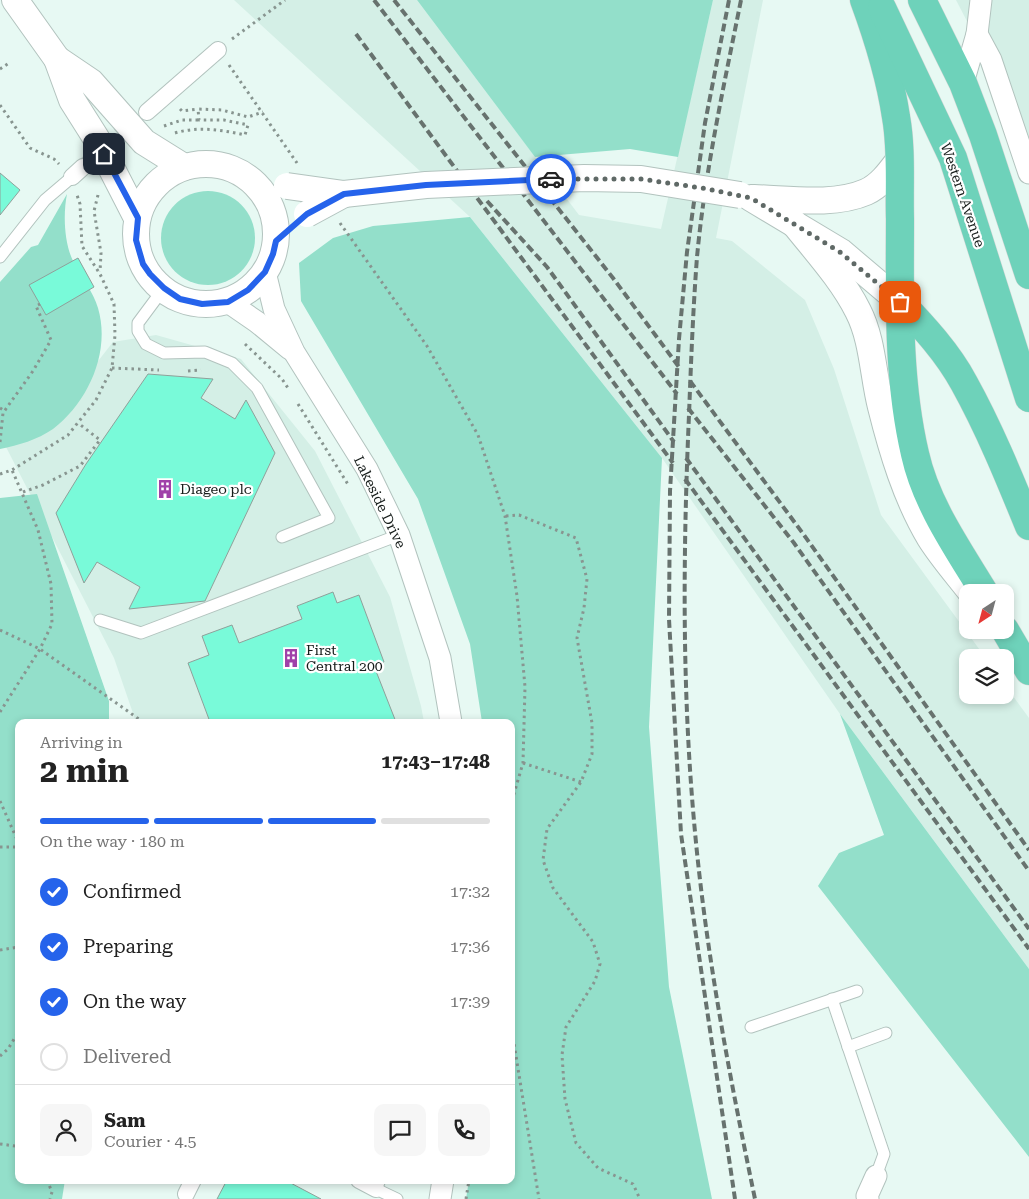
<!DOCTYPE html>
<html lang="en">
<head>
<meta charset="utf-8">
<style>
  body { margin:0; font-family:"Roboto Serif",serif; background:#f6f6f6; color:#222; height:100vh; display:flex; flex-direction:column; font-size:19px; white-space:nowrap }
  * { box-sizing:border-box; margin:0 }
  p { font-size:16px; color:#767676 }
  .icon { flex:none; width:28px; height:28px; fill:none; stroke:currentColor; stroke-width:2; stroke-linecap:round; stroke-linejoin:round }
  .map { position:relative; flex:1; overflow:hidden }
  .sheet { position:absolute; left:15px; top:719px; width:500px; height:465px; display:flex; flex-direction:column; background:#fff; border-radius:10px; box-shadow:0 2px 8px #0003 }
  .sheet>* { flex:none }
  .needle { width:32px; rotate:216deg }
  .tools { position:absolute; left:959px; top:584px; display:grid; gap:10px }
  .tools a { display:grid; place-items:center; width:55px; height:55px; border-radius:10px; background:#fff; box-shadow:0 2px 8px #0003; font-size:25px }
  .pin { position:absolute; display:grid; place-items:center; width:42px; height:42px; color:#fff; margin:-21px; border-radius:10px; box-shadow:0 2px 8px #0006 }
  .courier { position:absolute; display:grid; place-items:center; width:50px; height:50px; margin:-25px; border:4px solid #2563eb; border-radius:50%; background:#fff; color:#222; box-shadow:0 1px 6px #0007 }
  .overview em { font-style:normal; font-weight:700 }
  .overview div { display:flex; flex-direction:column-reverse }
  .overview { display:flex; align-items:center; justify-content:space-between; height:85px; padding:0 25px }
  h1 { font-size:32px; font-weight:700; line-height:38px }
  .bar { display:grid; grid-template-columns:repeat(4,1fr); gap:8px 5px; align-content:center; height:60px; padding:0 25px }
  .bar i { height:6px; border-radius:4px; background:#e0e0e0 }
  .bar .active { background:#2563eb }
  .bar p { grid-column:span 4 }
  .line { display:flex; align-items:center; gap:12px; padding:0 25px; border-top:1px solid #e0e0e0 }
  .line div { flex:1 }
  .round { display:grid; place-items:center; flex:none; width:52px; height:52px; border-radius:10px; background:#f6f6f6 }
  ol { padding:0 25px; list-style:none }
  li { display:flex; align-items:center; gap:15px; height:55px }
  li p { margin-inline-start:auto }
  li .icon { padding:5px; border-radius:50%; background:#2563eb; color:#fff; stroke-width:4 }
  li:last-child { color:#767676 }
  li i { width:28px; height:28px; border:2px solid #e0e0e0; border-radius:50% }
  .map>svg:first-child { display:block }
  .built { fill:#d4efe6 }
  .green { fill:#93dfca }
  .building { fill:#79fad9; stroke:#8fa09a }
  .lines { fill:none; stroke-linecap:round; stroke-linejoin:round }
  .pedestrian-tunnel { stroke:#c8d8d2; stroke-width:16; stroke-dasharray:16 8; stroke-linecap:butt }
  .service-casing { stroke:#b2c3be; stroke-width:13 }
  .pedestrian-casing { stroke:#b2c3be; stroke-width:18 }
  .minor-casing { stroke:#b2c3be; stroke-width:23 }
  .tertiary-casing { stroke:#b2c3be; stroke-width:28 }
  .trunk-casing { stroke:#d5d6d6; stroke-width:29 }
  .path { stroke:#889590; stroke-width:3; stroke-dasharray:2.5 4; stroke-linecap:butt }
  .service { stroke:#fff; stroke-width:11 }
  .pedestrian { stroke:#fff; stroke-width:16 }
  .minor { stroke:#fff; stroke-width:21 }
  .tertiary { stroke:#fff; stroke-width:26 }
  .trunk { stroke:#6ed2ba; stroke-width:28 }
  .rail { stroke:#67726e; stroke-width:4; stroke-dasharray:8 4; stroke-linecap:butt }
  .tertiary-bridge-casing { stroke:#b2c3be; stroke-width:28; stroke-linecap:butt }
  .tertiary-bridge { stroke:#fff; stroke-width:26 }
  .done { stroke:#5f6966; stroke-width:5; stroke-dasharray:0 9 }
  .route { stroke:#2563eb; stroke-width:6 }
  .labels { text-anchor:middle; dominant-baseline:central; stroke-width:4.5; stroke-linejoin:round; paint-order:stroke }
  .street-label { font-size:14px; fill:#161c1a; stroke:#fff }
  .poi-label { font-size:14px; fill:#161c1a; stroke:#fff; text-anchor:start }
</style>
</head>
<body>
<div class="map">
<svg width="1029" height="1199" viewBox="0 0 1029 1199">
  <rect width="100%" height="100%" fill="#e7f9f3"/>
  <g class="built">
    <polygon points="234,0 417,0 579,215 661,229 713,0 763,0 716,238 732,241 805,300 834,369 881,515 985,657 968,658 968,695 1005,695 1005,685 1029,718 1029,969 840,714 662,458 470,217"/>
    <polygon points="956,0 1029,0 1029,141"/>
    <polygon points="156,335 241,359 315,451 390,597 421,706 424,722 136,722 114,658 6,447 51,421 113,342"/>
  </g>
  <g class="green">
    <polygon points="417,0 713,0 678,157 630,149 535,157"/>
    <circle cx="208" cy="238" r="47"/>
    <path d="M67,194C63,214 64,242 73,261C81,277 93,291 98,308C111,352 88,402 53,429C37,440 19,445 0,449V282L31,247L38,245Z"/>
    <polygon points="470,217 662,458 649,727 669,987 712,1199 466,1199 469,1180 511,1180 511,722 482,722 470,644 418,499 301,301 299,263 333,238 373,226"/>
    <polygon points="37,494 109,701 109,722 19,722 19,1180 65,1180 62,1199 0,1199 0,498"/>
    <polygon points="840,714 1029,969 1029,1157 818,886 839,853 884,835"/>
  </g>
  <g class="building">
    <polygon points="0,173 20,190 0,215"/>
    <polygon points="78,258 94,287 46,315 29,285"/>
    <polygon points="148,374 213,379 201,398 235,419 246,400 275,453 205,601 129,609 140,587 97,562 84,583 56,513 86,464"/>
    <polygon points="333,592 337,603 359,595 384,662 374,666 396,722 210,722 188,663 209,655 202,636 232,625 239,643 302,619 297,606"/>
    <polygon points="227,1180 285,1180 321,1199 217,1199"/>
  </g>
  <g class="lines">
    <polyline class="pedestrian-tunnel" points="83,167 136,121"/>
    <g class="service-casing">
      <g id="service">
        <polyline points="0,257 45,200 72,177"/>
        <polyline points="164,288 138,323 138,331 146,344 164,353 205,352 232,363 257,388 329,518 282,537"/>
        <polyline points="100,620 141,633 399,535"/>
        <polyline points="832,999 884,1154 876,1176"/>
        <polyline points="751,1027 857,991"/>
        <polyline points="848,1047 886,1033"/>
        <polyline points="380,1180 376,1189 397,1199"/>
      </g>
    </g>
    <g class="pedestrian-casing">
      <g id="pedestrian">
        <polyline points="147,112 218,50"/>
        <polyline points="72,177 83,167"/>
        <polyline points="359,1180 376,1189"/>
        <polyline points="186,1194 193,1180"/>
      </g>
    </g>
    <g class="minor-casing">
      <g id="minor">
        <polyline points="977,34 991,60 1029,173"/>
        <polyline points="963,83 977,34 981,0"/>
        <polyline points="265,272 274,309 294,352 367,469 399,535 440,658 451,722"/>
        <polyline points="228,302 257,322 290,349"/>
        <polyline points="440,1199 443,1180"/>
        <polyline points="868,1199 867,1196 876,1176"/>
      </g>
    </g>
    <g class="tertiary-casing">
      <g id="tertiary">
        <polyline points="15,0 57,59 72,100 96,138 137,218"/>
        <polyline points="57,59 91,82 144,142 184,167"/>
        <circle cx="206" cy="234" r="70"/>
        <polyline points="751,198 841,252 900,302"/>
        <path d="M754,198C789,199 834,206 866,192C880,186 890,172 899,160"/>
        <path d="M793,222C815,250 842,279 858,311C873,340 873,376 881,407C892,451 906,498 930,538C942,557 957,574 971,592"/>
      </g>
    </g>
    <g class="trunk-casing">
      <g id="trunk">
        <path d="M864,0C878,38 890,77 896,117C902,150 899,186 900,219C900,298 897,377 915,454C926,504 958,549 984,592"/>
        <polyline points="922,0 963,83 983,135 1029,275"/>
        <polyline points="882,8 953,158 1029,398"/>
        <path d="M900,302C923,326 948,353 964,383C989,428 1009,477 1029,526"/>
        <polyline points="1005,630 1029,671"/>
      </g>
    </g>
    <g class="path">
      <polyline points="232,39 285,0"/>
      <polyline points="229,65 297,163"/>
      <polyline points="0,69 9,63"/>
      <polyline points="0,105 30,148 54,159 59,164"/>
      <polyline points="180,109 182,111 198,109"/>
      <polyline points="164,126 182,120 199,120"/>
      <path d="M175,133C198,126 222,130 245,135L248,125L224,120H199L198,109L222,110L248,117L263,112"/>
      <polyline points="98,195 94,211 101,253 100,272"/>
      <polyline points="340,223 427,346 478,435 505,516 517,596 525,687 523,763 511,804"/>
      <polyline points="245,344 282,379 288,388"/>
      <polyline points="112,368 159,370"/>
      <polyline points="188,371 201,370"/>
      <polyline points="298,404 349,486"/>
      <polyline points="0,408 5,411"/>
      <polyline points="0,442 3,413 33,371 51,340 36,306 40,304"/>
      <polyline points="0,474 12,470 68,435 96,400 112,368 115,335 114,304 100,274 82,246 80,204 77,195"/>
      <polyline points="23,492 43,485 80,466 100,440 78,423"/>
      <polyline points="506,516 519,515 576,538 587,579 584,608 577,638 592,723 592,754 581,782 547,829 543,860 553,888 593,942 600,964 595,981 566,1027 562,1055 565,1099 576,1143 598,1168 633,1184 640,1199"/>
      <polyline points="0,630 40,649 143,722"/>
      <polyline points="0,712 40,649 52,624 51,584 38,530 12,470"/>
      <polyline points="523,763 581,782"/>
      <polyline points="0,801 19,844"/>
      <polyline points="0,847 19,847"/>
      <polyline points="0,950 19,947"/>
      <polyline points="511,1025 539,1199"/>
      <polyline points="0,1056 8,1049 19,1031"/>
      <polyline points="0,1144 15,1146 19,1149"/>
      <polyline points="47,1180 52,1192 50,1199"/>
      <polyline points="466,1199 469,1180"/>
    </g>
    <use href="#service" class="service"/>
    <use href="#pedestrian" class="pedestrian"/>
    <use href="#minor" class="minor"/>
    <use href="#tertiary" class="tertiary"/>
    <use href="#trunk" class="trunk"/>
    <g class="rail">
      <polyline points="374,0 677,394"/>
      <polyline points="394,0 613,278 679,367"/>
      <polyline points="729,0 705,123 687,252 679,339 670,491 669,619 681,834 735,1199"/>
      <path d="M741,0C724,85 705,171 697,257C693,310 691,362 689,415C683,550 682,687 694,821C705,948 729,1074 755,1199"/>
      <polyline points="356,34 673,463"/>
      <polyline points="487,201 547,267 674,442"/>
      <polyline points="690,381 804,535 1029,850"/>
      <polyline points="688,408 794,543 1029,871"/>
      <polyline points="686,458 1029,929"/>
      <polyline points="685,479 1029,949"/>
    </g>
    <g class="tertiary-bridge-casing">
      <g id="tertiary-bridge">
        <polyline points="287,186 344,194 426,185 584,178 641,179 740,195"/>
        <polyline points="307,214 344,194"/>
      </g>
    </g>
    <use href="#tertiary-bridge" class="tertiary-bridge"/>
  </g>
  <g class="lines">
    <polyline class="done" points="551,179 641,179 702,188 751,198 840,252 900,302"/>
    <polyline class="route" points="104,154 138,218 136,240 143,264 150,274 164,288 180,299 202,304 228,302 248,290 265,272 273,254 276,241 307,214 344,194 426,185 551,179"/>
  </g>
  <defs>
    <g id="building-bare" transform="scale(1.5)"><path d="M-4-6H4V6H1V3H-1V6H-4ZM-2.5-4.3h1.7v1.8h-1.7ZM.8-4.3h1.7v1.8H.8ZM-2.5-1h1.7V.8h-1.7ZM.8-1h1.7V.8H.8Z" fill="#a041a9" stroke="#fff" stroke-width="2.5" paint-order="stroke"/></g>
  </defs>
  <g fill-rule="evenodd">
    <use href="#building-bare" x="165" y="489"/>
    <use href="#building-bare" x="291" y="658"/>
  </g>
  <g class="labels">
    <g class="street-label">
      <text transform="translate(963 195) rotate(71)">Western Avenue</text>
      <text transform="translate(380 502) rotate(64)">Lakeside Drive</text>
    </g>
    <g class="poi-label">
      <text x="180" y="489">Diageo plc</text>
      <text x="306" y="650">First<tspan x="306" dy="16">Central 200</tspan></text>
    </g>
  </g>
</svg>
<div class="tools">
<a><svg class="needle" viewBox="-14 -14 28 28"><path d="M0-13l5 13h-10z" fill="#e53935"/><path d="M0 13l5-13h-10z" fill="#767676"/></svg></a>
<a><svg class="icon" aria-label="layers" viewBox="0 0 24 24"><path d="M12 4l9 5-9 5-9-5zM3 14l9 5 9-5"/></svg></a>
</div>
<div class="pin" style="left:900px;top:302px;background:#ea580c"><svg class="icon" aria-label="bag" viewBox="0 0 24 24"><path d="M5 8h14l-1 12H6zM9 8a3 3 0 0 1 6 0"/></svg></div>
<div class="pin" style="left:104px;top:154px;background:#1f2937"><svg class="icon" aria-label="home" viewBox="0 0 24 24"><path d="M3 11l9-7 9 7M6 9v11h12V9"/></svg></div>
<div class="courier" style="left:551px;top:179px"><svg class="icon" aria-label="car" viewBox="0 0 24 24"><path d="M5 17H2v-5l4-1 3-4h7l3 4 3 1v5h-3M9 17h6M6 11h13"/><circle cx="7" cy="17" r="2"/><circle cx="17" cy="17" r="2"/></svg></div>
<section class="sheet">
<div class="overview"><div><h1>2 min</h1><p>Arriving in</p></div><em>17:43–17:48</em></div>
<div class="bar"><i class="active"></i><i class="active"></i><i class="active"></i><i></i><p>On the way · 180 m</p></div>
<ol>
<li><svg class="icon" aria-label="check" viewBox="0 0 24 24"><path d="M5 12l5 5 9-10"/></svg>Confirmed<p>17:32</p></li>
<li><svg class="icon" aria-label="check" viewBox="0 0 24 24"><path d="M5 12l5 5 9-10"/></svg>Preparing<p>17:36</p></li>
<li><svg class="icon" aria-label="check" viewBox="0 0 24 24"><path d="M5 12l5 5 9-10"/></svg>On the way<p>17:39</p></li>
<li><i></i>Delivered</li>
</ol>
<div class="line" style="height:90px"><a class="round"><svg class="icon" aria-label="person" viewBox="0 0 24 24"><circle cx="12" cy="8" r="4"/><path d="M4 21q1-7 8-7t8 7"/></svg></a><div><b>Sam</b><p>Courier · 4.5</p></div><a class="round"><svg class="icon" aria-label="chat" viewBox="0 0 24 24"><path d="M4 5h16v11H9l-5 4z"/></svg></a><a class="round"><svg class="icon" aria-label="phone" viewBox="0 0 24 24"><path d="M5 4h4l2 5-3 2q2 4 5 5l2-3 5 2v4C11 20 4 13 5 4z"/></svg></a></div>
</section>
</div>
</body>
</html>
